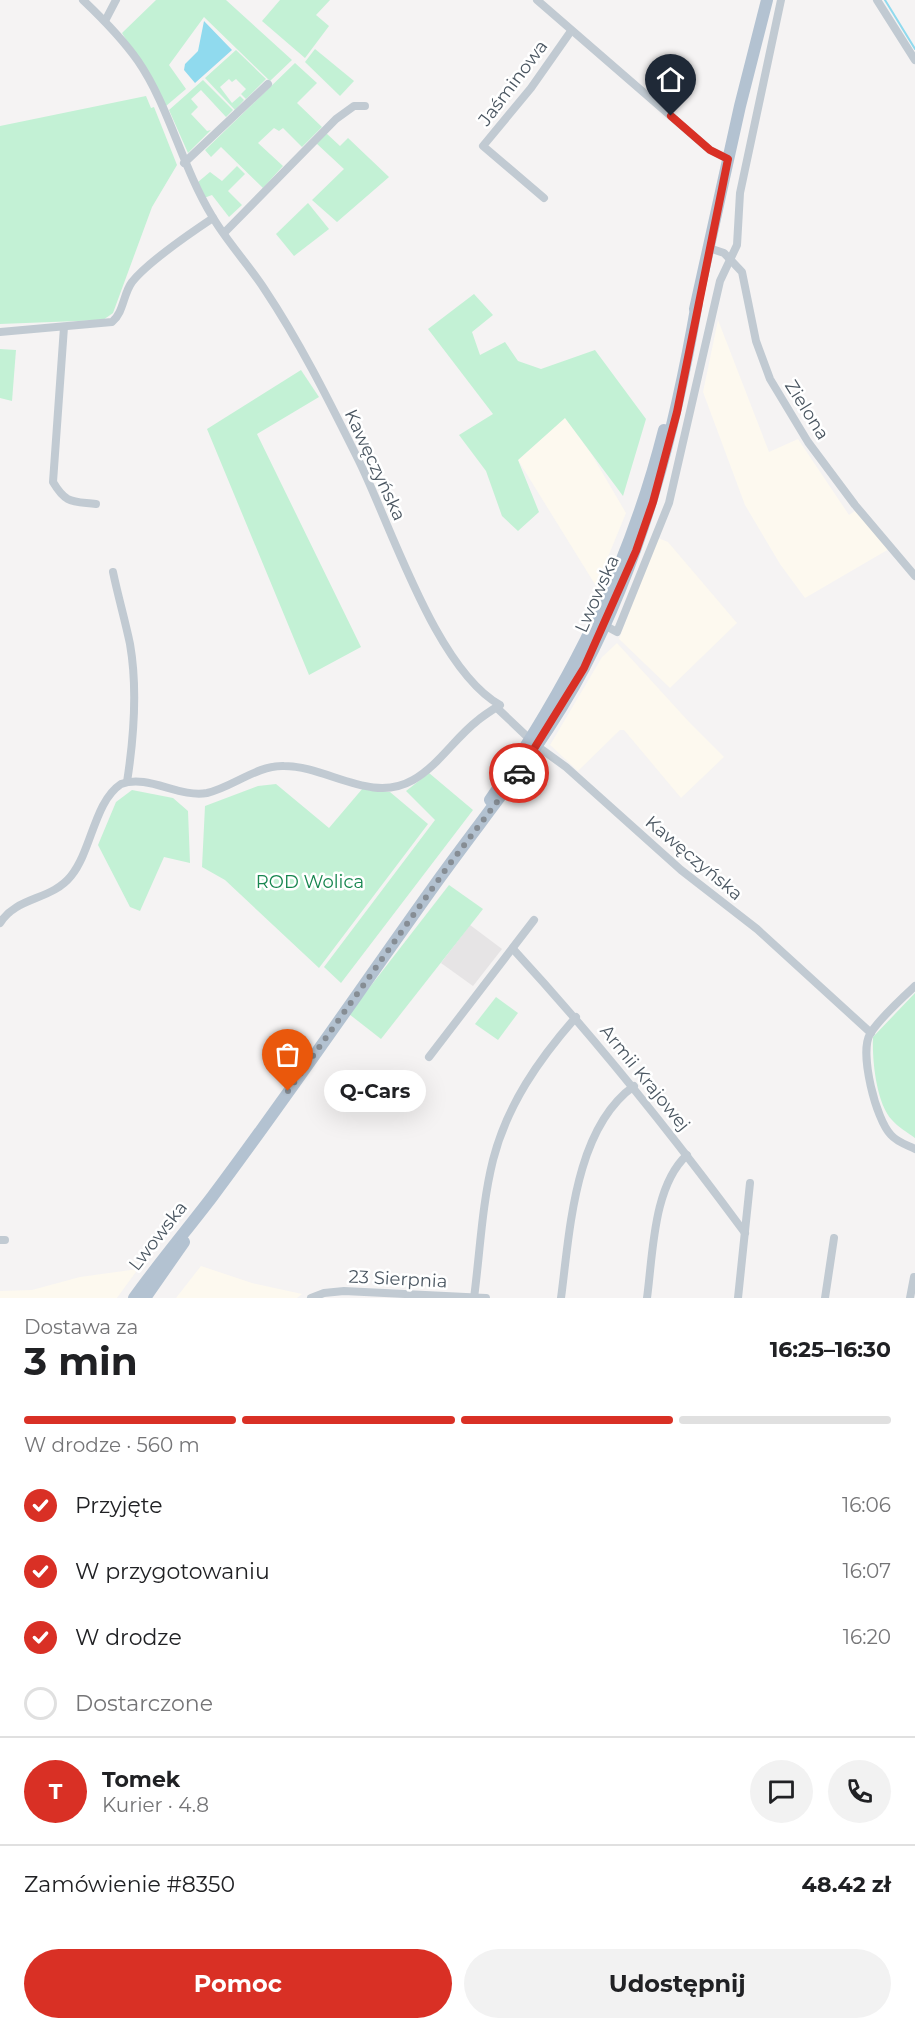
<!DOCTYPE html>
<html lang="pl">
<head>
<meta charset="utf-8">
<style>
  body { margin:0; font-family:Montserrat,sans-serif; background:#f2f2f2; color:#202124; height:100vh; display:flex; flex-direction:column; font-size:22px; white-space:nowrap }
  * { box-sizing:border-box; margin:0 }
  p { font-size:20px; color:#757577 }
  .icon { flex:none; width:33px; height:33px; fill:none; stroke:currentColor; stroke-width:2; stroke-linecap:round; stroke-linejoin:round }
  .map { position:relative; height:1298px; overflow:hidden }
  .drawer { display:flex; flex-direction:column; background:#fff; flex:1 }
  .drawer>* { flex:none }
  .pin { position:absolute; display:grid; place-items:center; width:51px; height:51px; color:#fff; margin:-62px -26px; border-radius:50% 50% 50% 0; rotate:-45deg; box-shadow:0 0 6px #0007 }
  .pin .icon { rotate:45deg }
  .courier { position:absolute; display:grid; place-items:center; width:60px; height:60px; margin:-30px; border:4px solid #d93025; border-radius:50%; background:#fff; color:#222; box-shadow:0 2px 8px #0007 }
  .bubble { position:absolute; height:42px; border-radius:21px; background:#fff; box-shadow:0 6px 24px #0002; font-size:20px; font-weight:700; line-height:42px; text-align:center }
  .headline em { font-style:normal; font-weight:700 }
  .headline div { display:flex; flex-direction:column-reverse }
  .headline { display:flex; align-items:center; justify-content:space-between; height:102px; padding:0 24px }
  h1 { font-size:39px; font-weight:700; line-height:45px }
  .bar { display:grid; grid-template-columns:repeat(4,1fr); gap:9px 6px; align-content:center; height:72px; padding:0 24px }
  .bar i { height:8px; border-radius:4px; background:#e0e0e0 }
  .bar .active { background:#d93025 }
  .bar p { grid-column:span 4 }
  .line { display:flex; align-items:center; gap:15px; padding:0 24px; border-top:2px solid #e0e0e0 }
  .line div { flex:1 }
  .round { display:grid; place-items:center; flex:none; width:63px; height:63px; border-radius:32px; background:#f2f2f2 }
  ol { padding:0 24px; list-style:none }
  li { display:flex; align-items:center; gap:18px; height:66px }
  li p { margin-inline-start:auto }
  li .icon { padding:6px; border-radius:50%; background:#d93025; color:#fff; stroke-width:4 }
  li:last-child { color:#757577 }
  li i { width:33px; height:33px; border:3px solid #e0e0e0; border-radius:50% }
  .cta { display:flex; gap:12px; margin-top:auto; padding:12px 24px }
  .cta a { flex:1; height:69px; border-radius:36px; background:#d93025; color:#fff; font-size:24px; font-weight:700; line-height:69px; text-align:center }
  .cta a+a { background:#f2f2f2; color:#202124 }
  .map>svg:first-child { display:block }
  .commercial { fill:#fdf9ef }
  .education { fill:#e6e4e5 }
  .green { fill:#c3f1d5 }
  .water { fill:#90daee }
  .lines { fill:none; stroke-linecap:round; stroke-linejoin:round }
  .stream { stroke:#90daee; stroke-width:2 }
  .street { stroke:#c1cad2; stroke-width:8 }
  .primary { stroke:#b3c2d1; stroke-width:12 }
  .done { stroke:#868d94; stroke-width:6; stroke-dasharray:0 10.8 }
  .route { stroke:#d93025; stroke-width:8 }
  .labels { text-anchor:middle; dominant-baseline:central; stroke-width:5; stroke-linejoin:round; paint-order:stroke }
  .street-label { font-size:18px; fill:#4a5661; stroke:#fff }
  .park-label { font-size:18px; fill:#17864f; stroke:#fff }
</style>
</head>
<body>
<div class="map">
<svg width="915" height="1298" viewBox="0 0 915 1298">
  <rect width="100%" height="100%" fill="#f5f3f3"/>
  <g class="commercial">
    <polygon points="718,320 769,452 798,439 849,515 855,511 889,549 805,598 780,564 745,505 703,392"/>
    <polygon points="565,417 592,455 626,513 596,586 518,460"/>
    <polygon points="658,538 668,542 737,623 670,688 619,639"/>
    <polygon points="617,643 690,723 724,757 681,798 624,730 620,730 578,771 550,745 602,657"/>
    <polygon points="201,1266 252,1283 302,1294 297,1298 176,1298"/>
    <polygon points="138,1269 117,1298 0,1298 0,1291 32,1290 80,1277"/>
  </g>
  <polygon class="education" points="470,925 502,949 473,986 441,963"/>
  <g class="green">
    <polygon points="156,0 226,0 292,60 270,81 204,17 169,65 186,89 166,106 122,33"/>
    <polygon points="280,0 330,0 316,15 329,26 305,58 262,21"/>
    <polygon points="315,49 354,81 340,96 305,62"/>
    <polygon points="236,50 266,79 246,99 241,94 246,89 236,79 232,82 229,79 220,87 232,103 240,96 244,100 235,110 205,78"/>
    <polygon points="295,63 317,83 297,103 322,127 302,147 283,128 279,131 274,128 258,143 283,166 263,188 221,147 211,157 205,150"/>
    <polygon points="203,80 233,110 226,117 201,90 191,99 198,107 191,114 207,131 211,130 188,153 169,110"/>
    <polygon points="146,96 151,108 154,107 177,165 152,207 113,313 103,320 0,324 0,126"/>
    <polygon points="326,133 340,146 348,138 389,177 337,222 312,200 344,169 316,143"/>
    <polygon points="237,166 245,174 228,191 242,205 229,217 212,195 204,198 198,182 210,172 222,181"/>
    <polygon points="308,203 329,229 294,256 276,234"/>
    <polygon points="474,294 493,315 472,332 480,355 505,342 518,361 541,369 595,350 646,419 623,496 565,418 518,460 539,512 518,531 502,516 486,471 459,435 493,414 428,329"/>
    <polygon points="0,349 16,350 12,401 0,398"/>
    <polygon points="301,370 319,397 257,434 361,647 309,675 207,429"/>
    <polygon points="429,773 473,810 341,983 324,967 435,820 406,791"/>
    <polygon points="276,784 329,828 363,788 390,792 428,824 319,968 225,880 202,867 205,806 258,786"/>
    <polygon points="132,790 173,798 188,811 190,863 164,857 140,911 130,907 98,845 116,802"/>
    <polygon points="449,885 483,909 381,1039 349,1014"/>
    <path d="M915,993V1138C907,1132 898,1127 892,1120C876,1103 872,1059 873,1037Z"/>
    <polygon points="496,997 518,1013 498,1040 475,1024"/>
  </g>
  <polygon class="water" points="204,21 232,50 195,83 184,70 185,64 198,51"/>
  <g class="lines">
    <polyline class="stream" points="885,0 915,49"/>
    <g class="street">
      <polyline points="537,0 710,150 728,159"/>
      <polyline points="877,0 915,60"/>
      <polyline points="105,21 116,0"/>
      <polyline points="184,163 268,84"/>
      <polyline points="544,198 483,146 531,88 571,31"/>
      <polyline points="224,233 336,119 354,106 365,106"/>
      <polyline points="709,248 724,253 742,272 756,341 770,379 808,442 855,505 915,576"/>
      <path d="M64,327L53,482C66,504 72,501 96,504"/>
      <path d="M0,332L112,322C124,312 123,294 132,282C147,263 192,232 213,218"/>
      <path d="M113,572C118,596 125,620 130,644C138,690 134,737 127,782"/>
      <polyline points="604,625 617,632 669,503 720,281 737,245 740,193 781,0"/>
      <polyline points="497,708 537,746 566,767 681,870 757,929 871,1033"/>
      <path d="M0,923C17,896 51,901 71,876C92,850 94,802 121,784C148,774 179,798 207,793C233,787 257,765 284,766C327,766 371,804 413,780C438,766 455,738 477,721C484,715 492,710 500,705C436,669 392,528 359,461C330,403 301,344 265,290C249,265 227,242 212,216C182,167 169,106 138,61C122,38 103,19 83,0"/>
      <path d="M513,949C597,1040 672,1134 745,1233"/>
      <path d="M915,986C902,998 879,1019 870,1034C859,1053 876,1120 891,1135C897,1142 907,1145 915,1149"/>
      <polyline points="429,1057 534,920"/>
      <polyline points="0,1240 5,1240"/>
      <polyline points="311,1298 324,1293 344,1291 486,1298"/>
      <path d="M474,1298C480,1252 482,1204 493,1160C507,1105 539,1059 576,1017"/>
      <path d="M561,1298C570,1231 574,1129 634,1086"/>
      <path d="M647,1298C653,1254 653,1186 687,1155"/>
      <polyline points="738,1298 750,1183"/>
      <polyline points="825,1298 834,1238"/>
      <polyline points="910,1298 914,1277"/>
    </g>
    <g class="primary">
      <polyline points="695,309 740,106 767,0"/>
      <path d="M490,800C570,684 629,568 664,430"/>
      <path d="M134,1298C159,1263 186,1231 212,1197C290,1093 363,985 439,879C490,808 543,746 584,668C644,552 675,430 697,303"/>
      <polyline points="145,1298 184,1242"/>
    </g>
  </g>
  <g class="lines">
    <polyline class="done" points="288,1091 449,865 519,773"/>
    <polyline class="route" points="519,773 584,668 636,551 653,502 677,412 728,159 710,150 671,116"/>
  </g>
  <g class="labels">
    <g class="street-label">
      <text transform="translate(513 83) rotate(-53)">Jaśminowa</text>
      <text transform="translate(807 410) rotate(58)">Zielona</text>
      <text transform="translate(375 465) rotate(65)">Kawęczyńska</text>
      <text transform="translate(597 594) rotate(-66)">Lwowska</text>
      <text transform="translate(694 858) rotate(40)">Kawęczyńska</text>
      <text transform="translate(645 1078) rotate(51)">Armii Krajowej</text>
      <text transform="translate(158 1236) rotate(-52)">Lwowska</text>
      <text transform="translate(398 1279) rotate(3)">23 Sierpnia</text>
    </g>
    <g class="park-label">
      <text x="310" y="882">ROD Wolica</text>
    </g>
  </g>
</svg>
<div class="pin" style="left:288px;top:1091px;background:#ea580c"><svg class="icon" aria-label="bag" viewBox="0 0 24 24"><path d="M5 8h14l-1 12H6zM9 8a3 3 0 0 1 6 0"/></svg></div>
<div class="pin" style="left:671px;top:116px;background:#1f2937"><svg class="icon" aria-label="home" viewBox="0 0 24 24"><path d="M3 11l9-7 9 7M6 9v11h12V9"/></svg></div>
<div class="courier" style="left:519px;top:773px"><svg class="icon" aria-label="car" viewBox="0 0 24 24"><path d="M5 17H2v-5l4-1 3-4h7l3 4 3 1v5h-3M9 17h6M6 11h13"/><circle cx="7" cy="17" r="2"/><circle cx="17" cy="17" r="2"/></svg></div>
<div class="bubble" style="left:324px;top:1070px;width:102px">Q-Cars</div>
</div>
<section class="drawer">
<div class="headline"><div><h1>3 min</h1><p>Dostawa za</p></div><em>16:25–16:30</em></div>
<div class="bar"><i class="active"></i><i class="active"></i><i class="active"></i><i></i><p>W drodze · 560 m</p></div>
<ol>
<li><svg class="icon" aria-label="check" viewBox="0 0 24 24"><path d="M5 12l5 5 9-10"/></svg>Przyjęte<p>16:06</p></li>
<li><svg class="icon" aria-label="check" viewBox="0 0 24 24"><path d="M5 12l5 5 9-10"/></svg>W przygotowaniu<p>16:07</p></li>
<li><svg class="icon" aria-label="check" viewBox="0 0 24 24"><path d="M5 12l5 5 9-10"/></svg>W drodze<p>16:20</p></li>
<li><i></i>Dostarczone</li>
</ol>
<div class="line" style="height:108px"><b class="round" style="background:#d93025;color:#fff">T</b><div><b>Tomek</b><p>Kurier · 4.8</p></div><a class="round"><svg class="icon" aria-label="chat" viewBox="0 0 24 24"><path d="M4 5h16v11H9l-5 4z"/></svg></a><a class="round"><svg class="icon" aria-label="phone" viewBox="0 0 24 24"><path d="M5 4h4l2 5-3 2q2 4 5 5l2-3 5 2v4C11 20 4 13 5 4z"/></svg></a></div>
<div class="line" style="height:78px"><div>Zamówienie #8350</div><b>48.42 zł</b></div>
<div class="cta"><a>Pomoc</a><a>Udostępnij</a></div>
</section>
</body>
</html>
